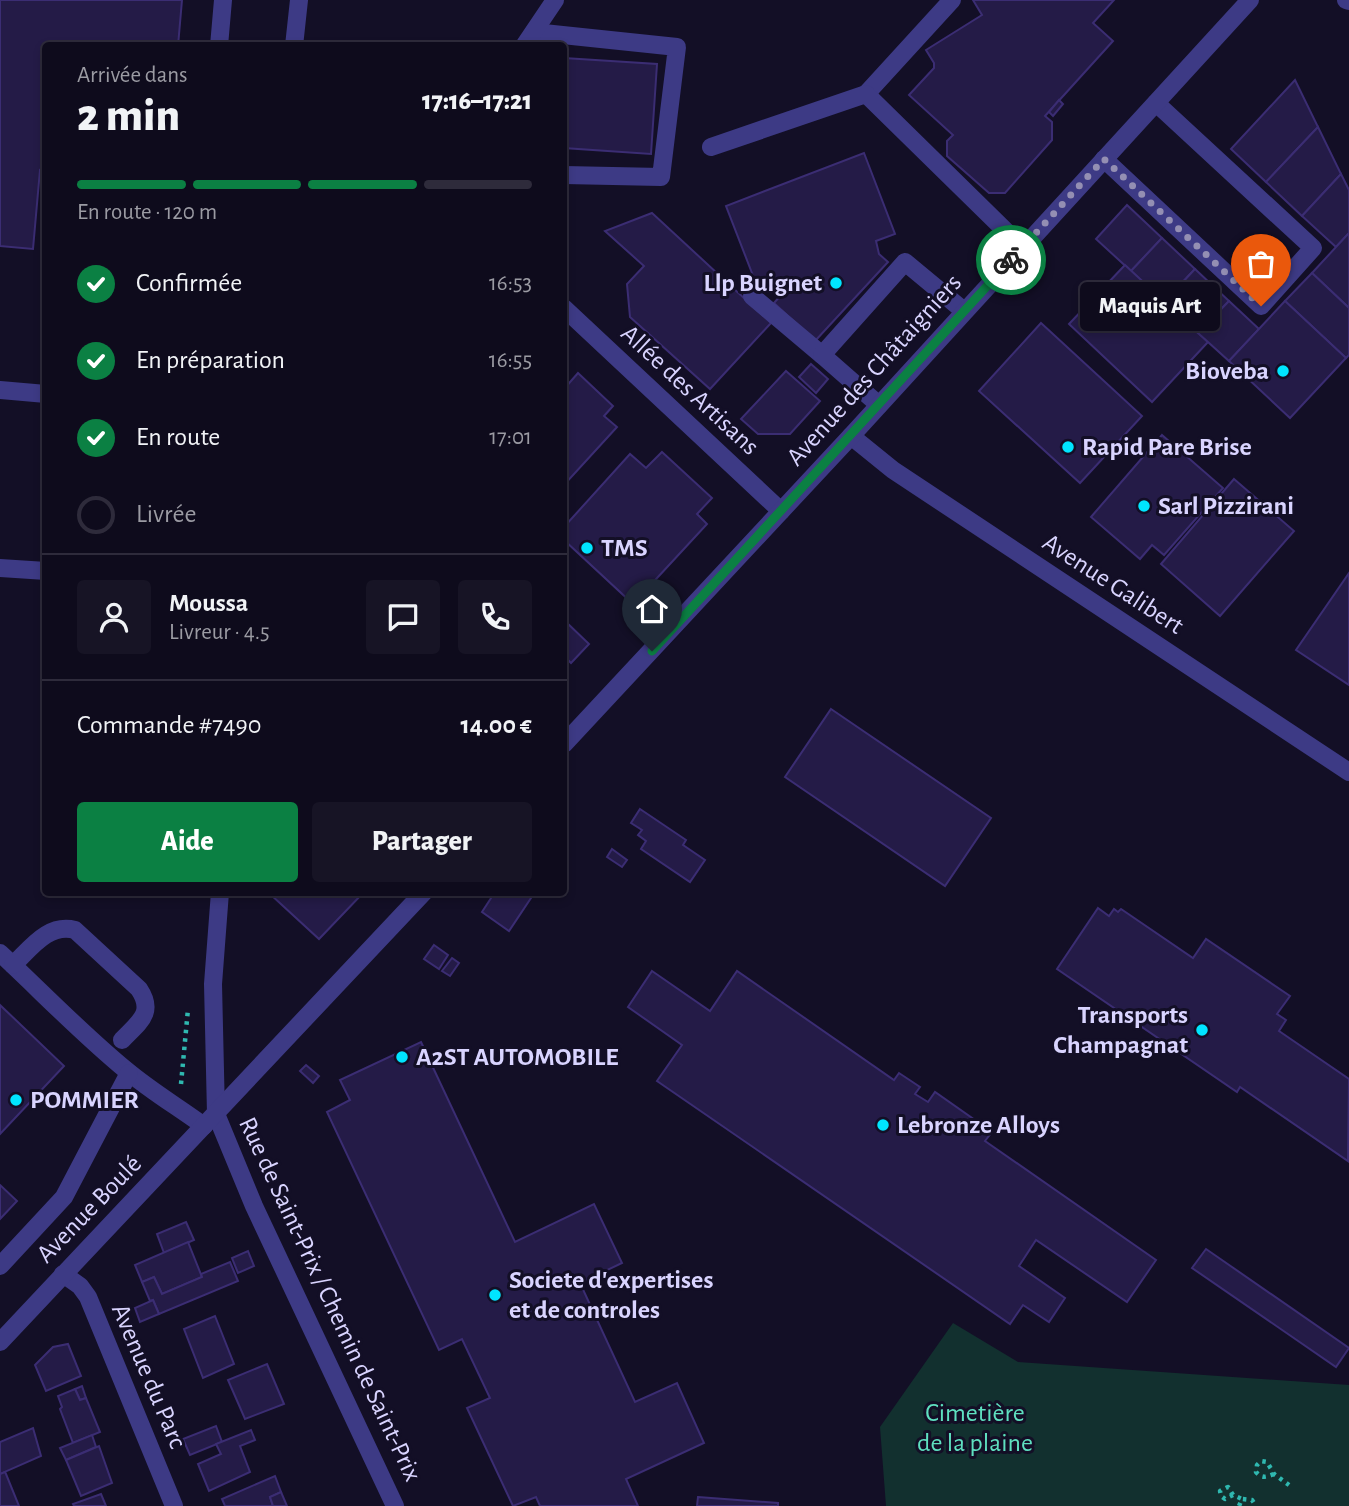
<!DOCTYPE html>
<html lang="fr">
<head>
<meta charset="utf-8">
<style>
  body { margin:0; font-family:"Alegreya Sans",sans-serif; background:#171425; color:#f1f3f6; height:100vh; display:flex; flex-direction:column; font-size:26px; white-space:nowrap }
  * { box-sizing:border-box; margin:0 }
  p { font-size:23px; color:#9b9ba3 }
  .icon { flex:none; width:38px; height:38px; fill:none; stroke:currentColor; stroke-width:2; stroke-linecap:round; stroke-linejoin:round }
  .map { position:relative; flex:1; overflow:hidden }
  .drawer { position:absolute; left:42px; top:42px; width:525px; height:854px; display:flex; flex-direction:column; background:#0e0b1c; border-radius:7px; box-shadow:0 4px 10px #0003,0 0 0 2px #2e2b3b }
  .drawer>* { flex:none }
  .pin { position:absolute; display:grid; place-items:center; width:60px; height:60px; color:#fff; margin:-72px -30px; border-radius:50% 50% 50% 0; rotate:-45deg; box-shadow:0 0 7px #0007 }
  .pin .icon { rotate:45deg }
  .courier { position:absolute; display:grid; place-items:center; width:70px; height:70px; margin:-35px; border:5px solid #0b8043; border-radius:50%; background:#fff; color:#222; box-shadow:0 2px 9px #0007 }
  .bubble { position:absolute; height:49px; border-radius:7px; background:#0e0b1c; box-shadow:0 4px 10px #0003,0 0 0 2px #2e2b3b; font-size:23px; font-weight:800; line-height:49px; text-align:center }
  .headline em { font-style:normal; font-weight:800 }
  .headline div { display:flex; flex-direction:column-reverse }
  .headline { display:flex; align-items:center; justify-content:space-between; height:119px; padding:0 35px }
  h1 { font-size:46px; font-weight:800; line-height:52px }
  .bar { display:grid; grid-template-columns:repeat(4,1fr); gap:10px 7px; align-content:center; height:84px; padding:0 35px }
  .bar i { height:9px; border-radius:5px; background:#2e2b3b }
  .bar .active { background:#0b8043 }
  .bar p { grid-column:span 4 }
  .line { display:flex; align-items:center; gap:18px; padding:0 35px; border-top:2px solid #2e2b3b }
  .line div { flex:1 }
  .round { display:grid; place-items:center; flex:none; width:74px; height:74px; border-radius:7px; background:#171425 }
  ol { padding:0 35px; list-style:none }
  li { display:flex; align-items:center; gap:21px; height:77px }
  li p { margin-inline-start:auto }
  li .icon { padding:7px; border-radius:50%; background:#0b8043; color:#fff; stroke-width:4 }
  li:last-child { color:#9b9ba3 }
  li i { width:38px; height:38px; border:4px solid #2e2b3b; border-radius:50% }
  .button { display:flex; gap:14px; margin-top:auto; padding:14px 35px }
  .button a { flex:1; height:80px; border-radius:7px; background:#0b8043; color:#fff; font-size:28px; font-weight:800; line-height:80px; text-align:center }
  .button a+a { background:#171425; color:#f1f3f6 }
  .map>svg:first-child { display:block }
  .green { fill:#12302f }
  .building { fill:#241b47; stroke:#3b2d73; stroke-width:2 }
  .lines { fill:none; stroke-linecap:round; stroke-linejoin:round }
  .path { stroke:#2fb8b0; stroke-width:4.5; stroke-dasharray:3.5 5; stroke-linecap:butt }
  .minor { stroke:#3d3a85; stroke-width:18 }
  .done { stroke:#948fb3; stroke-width:7; stroke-dasharray:0 12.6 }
  .route { stroke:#0b8043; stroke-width:9 }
  .poi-dot { fill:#00e5ff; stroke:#130f26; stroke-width:2.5 }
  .labels { text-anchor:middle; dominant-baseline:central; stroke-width:6; stroke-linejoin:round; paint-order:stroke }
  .poi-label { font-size:26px; font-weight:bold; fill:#d9d4ff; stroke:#130f26; text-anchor:start }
  .street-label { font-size:26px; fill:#d9d4ff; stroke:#130f26 }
  .park-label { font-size:26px; fill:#5fe0c0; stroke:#130f26 }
</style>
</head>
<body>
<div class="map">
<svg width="1349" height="1506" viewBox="0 0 1349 1506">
  <rect width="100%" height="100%" fill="#130f26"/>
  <polygon class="green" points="953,1323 1018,1362 1349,1385 1349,1506 886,1506 880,1427"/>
  <g class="building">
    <polygon points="0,0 182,0 178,46 46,46 46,171 40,170 33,249 0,246"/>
    <polygon points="973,0 1114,0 1093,23 1113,41 1045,116 1052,122 1052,140 1005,193 989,193 947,156 947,141 953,135 909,95 934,68 934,63 926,50 982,15"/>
    <polygon points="564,58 657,64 651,154 564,148"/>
    <polygon points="1295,80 1318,127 1266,182 1231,149"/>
    <polygon points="1059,100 1063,104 1053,116 1049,112"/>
    <polygon points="1318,127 1341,174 1302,216 1266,182"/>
    <polygon points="864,153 895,234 876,241 879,254 888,262 815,341 774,303 781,295 768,282 757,286 726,206"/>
    <polygon points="1341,174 1349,190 1349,233 1336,247 1302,216"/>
    <polygon points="1127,205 1162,238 1131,271 1096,239"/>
    <polygon points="652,213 771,323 710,389 630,317 627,284 644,266 605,231"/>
    <polygon points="1349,233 1349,308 1312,273"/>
    <polygon points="1162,238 1195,269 1164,302 1131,271"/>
    <polygon points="1125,265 1208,342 1152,402 1069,324"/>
    <polygon points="1195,269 1229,301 1198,333 1164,302"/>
    <polygon points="1312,273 1349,308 1349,355 1346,358 1285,301"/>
    <polygon points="1229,301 1259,329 1229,361 1198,333"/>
    <polygon points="1285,301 1346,358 1290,418 1229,361"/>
    <polygon points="1041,323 1142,416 1080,483 979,391"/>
    <polygon points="811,364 828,379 816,393 799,377"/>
    <polygon points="786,371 820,401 790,434 758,434 741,419"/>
    <polygon points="578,373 613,406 604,416 617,427 564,485 564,389"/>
    <polygon points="1162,435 1223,488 1164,555 1152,545 1140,559 1091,517"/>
    <polygon points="662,452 712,498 697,514 707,524 633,604 564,540 564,527 630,454 646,468"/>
    <polygon points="1234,479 1294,531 1220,616 1161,564"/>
    <polygon points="1349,573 1349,685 1296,650"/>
    <polygon points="564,620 589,644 571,663 564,656"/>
    <polygon points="831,709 991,818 945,886 785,777"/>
    <polygon points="640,809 686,840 683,845 705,860 690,882 641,849 646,841 638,835 642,830 631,823"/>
    <polygon points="612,849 627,860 622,867 607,857"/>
    <polygon points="272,892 364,892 319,939 270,894"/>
    <polygon points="495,892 535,892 509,931 482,912"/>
    <polygon points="1098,908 1109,916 1114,909 1118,912 1121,909 1193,958 1206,939 1290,996 1277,1014 1286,1020 1279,1031 1349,1079 1348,1161 1240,1087 1237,1092 1057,969"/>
    <polygon points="434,945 448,955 439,969 424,959"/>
    <polygon points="452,958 459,963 450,976 442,971"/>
    <polygon points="652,971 710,1011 737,971 894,1080 899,1073 920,1087 915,1094 928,1102 935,1092 992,1132 985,1141 1156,1260 1127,1302 1036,1240 1019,1266 1065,1298 1049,1322 1023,1305 1010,1324 657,1081 682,1045 628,1007"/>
    <polygon points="0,1005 64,1066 0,1134"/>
    <polygon points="421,1042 515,1242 594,1204 622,1263 580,1283 635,1402 677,1383 704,1443 626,1479 638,1506 540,1506 536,1497 513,1506 467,1408 490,1398 462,1339 439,1350 327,1112 350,1100 340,1080"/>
    <polygon points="306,1065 319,1076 313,1083 300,1071"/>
    <polygon points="0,1185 17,1201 0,1219"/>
    <polygon points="186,1222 194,1240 164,1253 157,1234"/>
    <polygon points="188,1242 202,1277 162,1294 154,1277 142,1282 135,1265"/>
    <polygon points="1206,1249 1349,1348 1336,1367 1192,1268"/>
    <polygon points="248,1251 254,1266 238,1273 232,1258"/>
    <polygon points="230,1262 238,1281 159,1314 153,1300 150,1301 142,1282 154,1277 162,1294 202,1277 201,1274"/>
    <polygon points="153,1300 159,1314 140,1322 135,1308"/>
    <polygon points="215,1316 234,1364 203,1378 184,1329"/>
    <polygon points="68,1344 81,1376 46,1391 35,1365 53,1347"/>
    <polygon points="267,1364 284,1404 245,1419 228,1380"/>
    <polygon points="82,1386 86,1398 80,1400 75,1389"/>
    <polygon points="75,1389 80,1400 86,1398 100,1432 73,1443 60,1409 62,1407 58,1396"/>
    <polygon points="216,1426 222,1442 190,1455 183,1439"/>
    <polygon points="33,1428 41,1456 0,1474 0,1442"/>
    <polygon points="251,1430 255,1440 240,1446 250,1472 209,1491 198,1464 221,1454 216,1444"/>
    <polygon points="92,1435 96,1447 66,1460 60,1448"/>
    <polygon points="99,1446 112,1483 81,1496 66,1460"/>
    <polygon points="5,1472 6,1474 19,1506 0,1506 0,1474"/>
    <polygon points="275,1476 281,1492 270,1497 273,1506 225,1506 222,1499"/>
    <polygon points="281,1492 287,1506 273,1506 270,1497"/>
    <polygon points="101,1494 106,1506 74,1506 73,1504"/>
    <polygon points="698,1497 778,1503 778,1506 697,1506"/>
  </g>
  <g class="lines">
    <g class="path">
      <polyline points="181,1084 188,1009"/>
      <path d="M1274,1474C1266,1477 1262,1479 1256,1472L1257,1465L1261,1461L1267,1462L1274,1474L1289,1485"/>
      <polyline points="1233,1495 1225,1499 1221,1496 1220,1491 1228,1487 1233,1495 1242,1499"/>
      <polyline points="1239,1506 1242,1499 1252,1500 1256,1506"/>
    </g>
    <g class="minor">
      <polyline points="1346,0 1349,1"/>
      <polyline points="534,32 677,47 661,177 564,175"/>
      <polyline points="219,46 223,0"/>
      <polyline points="294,46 299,0"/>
      <polyline points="524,46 555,0"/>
      <polyline points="866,94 952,0"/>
      <polyline points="711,147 866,94 1022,247"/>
      <polyline points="1104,159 1261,306 1313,248 1156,103"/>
      <polyline points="752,296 822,355"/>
      <polyline points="564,308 781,511"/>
      <polyline points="0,390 46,394"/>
      <polyline points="879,405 822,355 905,262 964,311"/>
      <polyline points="851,436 893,470 1349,772"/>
      <polyline points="0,568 46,571"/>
      <polyline points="564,744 851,436 1250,0"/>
      <polyline points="220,892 213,984 216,1114 254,1206 395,1506"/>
      <path d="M0,953C42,992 82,1034 126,1070C151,1091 178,1107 204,1126"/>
      <path d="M13,965C31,948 48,923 75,930L139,989C155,1013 139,1022 122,1040"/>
      <polyline points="0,1266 64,1197 129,1073"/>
      <polyline points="63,1274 80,1286 88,1297 174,1506"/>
      <polyline points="0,1342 424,892"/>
    </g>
  </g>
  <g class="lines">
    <polyline class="done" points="1011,260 1104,159 1261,306"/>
    <polyline class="route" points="652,651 1011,260"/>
  </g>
  <g class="poi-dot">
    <circle cx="836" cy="283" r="7"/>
    <circle cx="1283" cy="371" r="7"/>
    <circle cx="1068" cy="447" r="7"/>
    <circle cx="1144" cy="506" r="7"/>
    <circle cx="587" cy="548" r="7"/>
    <circle cx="1202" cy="1030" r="7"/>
    <circle cx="402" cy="1057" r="7"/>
    <circle cx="16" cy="1100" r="7"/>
    <circle cx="883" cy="1125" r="7"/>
    <circle cx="495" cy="1295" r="7"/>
  </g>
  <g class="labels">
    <g class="poi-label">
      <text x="822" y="283" text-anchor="end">Llp Buignet</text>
      <text x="1269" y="371" text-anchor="end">Bioveba</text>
      <text x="1082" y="447">Rapid Pare Brise</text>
      <text x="1158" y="506">Sarl Pizzirani</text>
      <text x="601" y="548">TMS</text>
      <text x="1188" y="1015" text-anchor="end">Transports<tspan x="1188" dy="30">Champagnat</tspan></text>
      <text x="416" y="1057">A2ST AUTOMOBILE</text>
      <text x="30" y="1100">POMMIER</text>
      <text x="897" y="1125">Lebronze Alloys</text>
      <text x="509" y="1280">Societe d'expertises<tspan x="509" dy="30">et de controles</tspan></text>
    </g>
    <g class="street-label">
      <text transform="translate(874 370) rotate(-48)">Avenue des Châtaigniers</text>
      <text transform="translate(690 390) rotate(43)">Allée des Artisans</text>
      <text transform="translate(1113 584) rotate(33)">Avenue Galibert</text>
      <text transform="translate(89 1209) rotate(-46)">Avenue Boulé</text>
      <text transform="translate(330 1299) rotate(65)">Rue de Saint-Prix / Chemin de Saint-Prix</text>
      <text transform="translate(149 1376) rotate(67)">Avenue du Parc</text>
    </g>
    <g class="park-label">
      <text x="975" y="1413">Cimetière<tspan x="975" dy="30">de la plaine</tspan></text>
    </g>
  </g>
</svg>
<div class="pin" style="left:1261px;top:306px;background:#ea580c"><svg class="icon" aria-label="bag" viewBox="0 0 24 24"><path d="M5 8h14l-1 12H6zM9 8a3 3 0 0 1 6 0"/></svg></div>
<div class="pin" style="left:652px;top:651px;background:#1f2937"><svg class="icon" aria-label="home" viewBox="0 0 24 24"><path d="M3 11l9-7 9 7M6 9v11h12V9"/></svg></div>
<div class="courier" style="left:1011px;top:260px"><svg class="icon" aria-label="bike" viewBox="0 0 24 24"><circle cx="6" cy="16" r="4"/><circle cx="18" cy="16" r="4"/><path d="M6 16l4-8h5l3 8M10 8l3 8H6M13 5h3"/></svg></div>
<div class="bubble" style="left:1080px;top:282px;width:140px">Maquis Art</div>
<section class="drawer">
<div class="headline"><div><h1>2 min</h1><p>Arrivée dans</p></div><em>17:16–17:21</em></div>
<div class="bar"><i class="active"></i><i class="active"></i><i class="active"></i><i></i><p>En route · 120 m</p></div>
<ol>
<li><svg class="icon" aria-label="check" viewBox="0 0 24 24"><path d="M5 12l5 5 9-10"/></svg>Confirmée<p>16:53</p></li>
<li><svg class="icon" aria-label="check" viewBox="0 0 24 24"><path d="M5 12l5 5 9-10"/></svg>En préparation<p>16:55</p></li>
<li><svg class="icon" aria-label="check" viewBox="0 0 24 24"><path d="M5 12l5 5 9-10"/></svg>En route<p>17:01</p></li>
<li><i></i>Livrée</li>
</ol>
<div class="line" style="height:126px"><a class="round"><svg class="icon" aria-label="person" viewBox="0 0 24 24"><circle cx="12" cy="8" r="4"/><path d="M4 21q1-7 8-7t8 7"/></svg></a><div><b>Moussa</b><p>Livreur · 4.5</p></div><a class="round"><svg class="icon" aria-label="chat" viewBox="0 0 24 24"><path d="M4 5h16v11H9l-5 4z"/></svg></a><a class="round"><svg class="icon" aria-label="phone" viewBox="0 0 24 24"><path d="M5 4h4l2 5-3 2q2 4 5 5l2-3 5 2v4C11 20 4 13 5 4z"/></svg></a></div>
<div class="line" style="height:91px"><div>Commande #7490</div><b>14.00 €</b></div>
<div class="button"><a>Aide</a><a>Partager</a></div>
</section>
</div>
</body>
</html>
